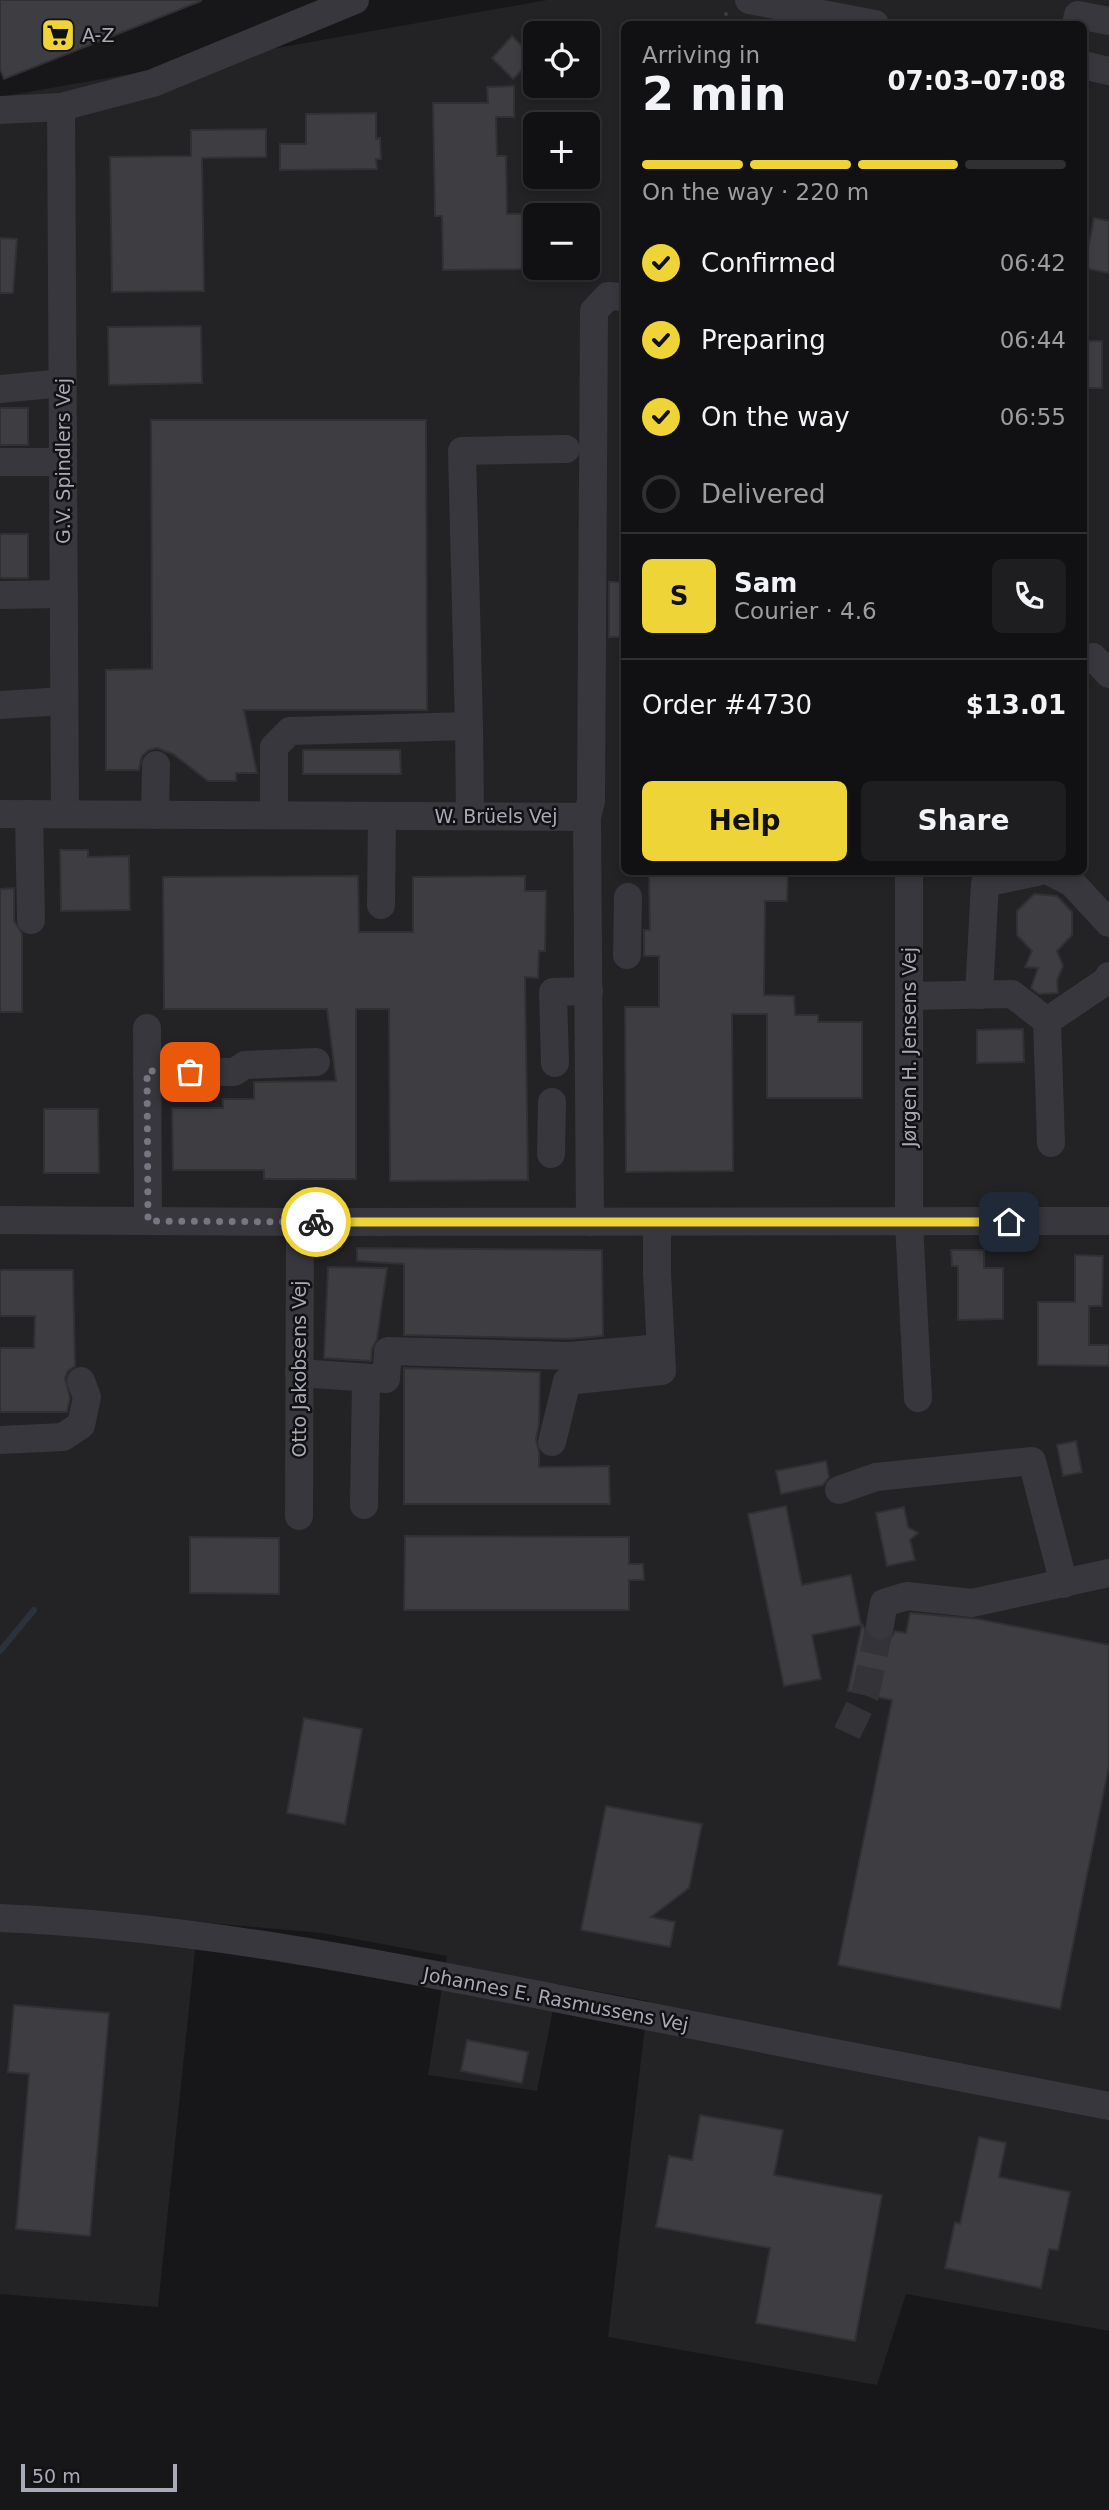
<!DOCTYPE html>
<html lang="en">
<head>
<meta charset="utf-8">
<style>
  body { margin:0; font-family:"DejaVu Sans",sans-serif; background:#1e1e20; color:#f1f3f6; height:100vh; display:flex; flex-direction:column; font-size:26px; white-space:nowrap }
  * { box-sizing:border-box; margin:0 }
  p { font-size:23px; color:#9c9d9f }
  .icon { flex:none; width:38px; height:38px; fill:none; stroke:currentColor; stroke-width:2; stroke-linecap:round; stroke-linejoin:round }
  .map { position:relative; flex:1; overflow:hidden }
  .sheet { position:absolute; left:621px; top:21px; width:466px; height:854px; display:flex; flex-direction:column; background:#111012; border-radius:10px; box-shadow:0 4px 10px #0003,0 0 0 2px #303032 }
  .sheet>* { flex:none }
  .tools { position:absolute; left:523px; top:21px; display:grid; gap:14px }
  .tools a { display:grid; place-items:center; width:77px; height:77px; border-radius:10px; background:#111012; box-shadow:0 4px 10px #0003,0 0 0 2px #303032; font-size:35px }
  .scale { position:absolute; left:21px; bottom:18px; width:156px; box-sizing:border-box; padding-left:7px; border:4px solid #a9aab8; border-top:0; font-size:19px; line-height:24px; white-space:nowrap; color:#a9aab8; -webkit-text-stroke:5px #121113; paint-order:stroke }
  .pin { position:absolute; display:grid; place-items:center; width:60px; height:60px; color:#fff; margin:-30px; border-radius:14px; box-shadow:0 4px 10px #0006 }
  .courier { position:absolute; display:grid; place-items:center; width:70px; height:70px; margin:-35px; border:5px solid #efd437; border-radius:50%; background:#fff; color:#222; box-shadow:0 2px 9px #0007 }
  .summary em { font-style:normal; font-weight:700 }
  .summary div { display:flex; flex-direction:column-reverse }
  .summary { display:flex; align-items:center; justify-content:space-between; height:119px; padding:0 21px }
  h1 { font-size:46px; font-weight:700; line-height:52px }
  .bar { display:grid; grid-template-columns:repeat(4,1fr); gap:10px 7px; align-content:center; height:84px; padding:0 21px }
  .bar i { height:9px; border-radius:5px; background:#303032 }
  .bar .active { background:#efd437 }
  .bar p { grid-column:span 4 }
  .line { display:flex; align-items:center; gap:18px; padding:0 21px; border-top:2px solid #303032 }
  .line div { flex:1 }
  .round { display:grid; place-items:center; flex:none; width:74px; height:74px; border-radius:10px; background:#1e1e20 }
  ol { padding:0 21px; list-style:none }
  li { display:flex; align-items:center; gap:21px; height:77px }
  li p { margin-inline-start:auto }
  li .icon { padding:7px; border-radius:50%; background:#efd437; color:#111; stroke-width:4 }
  li:last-child { color:#9c9d9f }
  li i { width:38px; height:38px; border:4px solid #303032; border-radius:50% }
  .action { display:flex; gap:14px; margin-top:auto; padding:14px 21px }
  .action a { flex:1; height:80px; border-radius:10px; background:#efd437; color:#111; font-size:28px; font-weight:700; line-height:80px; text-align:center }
  .action a+a { background:#1e1e20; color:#f1f3f6 }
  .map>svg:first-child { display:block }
  .built { fill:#232225; fill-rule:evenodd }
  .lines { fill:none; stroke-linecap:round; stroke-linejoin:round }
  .stream { stroke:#2c323c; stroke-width:6 }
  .building { fill:#3e3e42; stroke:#313034; stroke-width:2 }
  .minor-tunnel { stroke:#343438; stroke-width:28; stroke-dasharray:28 14; stroke-linecap:butt }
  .path { stroke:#3d3e44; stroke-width:3.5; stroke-dasharray:3.5 5; stroke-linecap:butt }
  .minor { stroke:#37373d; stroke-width:28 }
  .done { stroke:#767680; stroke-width:7; stroke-dasharray:0 12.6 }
  .route { stroke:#efd437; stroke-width:9 }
  .labels { text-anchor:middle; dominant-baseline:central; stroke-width:5; stroke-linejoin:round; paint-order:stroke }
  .poi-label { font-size:19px; fill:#a9aab8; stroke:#121113; text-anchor:start }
  .street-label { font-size:19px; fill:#a9aab8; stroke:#121113 }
</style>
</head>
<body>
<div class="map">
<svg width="1109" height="2510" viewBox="0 0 1109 2510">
  <rect width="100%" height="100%" fill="#171618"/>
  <path class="built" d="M547,0H1109V2331L906,2294L877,2385L608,2337L648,2001L558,1984L537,2091L428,2075L447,1956L322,1933L198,1922L158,2307L0,2294V97ZM625,24H1083V872H625ZM536,33H588V86H536ZM536,124H588V177H536ZM536,215H588V268H536Z"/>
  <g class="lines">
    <polyline class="stream" points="0,1651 34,1610"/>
  </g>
  <g class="building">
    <polygon points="0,0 201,0 201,1 4,79 0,69"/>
    <polygon points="512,36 534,58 513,79 492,58"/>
    <polygon points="514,86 514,117 496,117 497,156 506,156 507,214 526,214 527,269 443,270 442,216 435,216 433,103 488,103 487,87"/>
    <polygon points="376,113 376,139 380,138 381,159 376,159 377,169 280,170 280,144 306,144 306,114"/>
    <polygon points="266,129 266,157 202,158 204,291 112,292 110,157 191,156 191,130"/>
    <polygon points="1094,218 1109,221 1109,273 1084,268"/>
    <polygon points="0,238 17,239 13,293 0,293"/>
    <polygon points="201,326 202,383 109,385 108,327"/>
    <rect x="1083" y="341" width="19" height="47"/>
    <rect x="0" y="408" width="28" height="37"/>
    <polygon points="151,420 426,420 427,710 244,710 257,773 236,773 236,781 208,781 173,754 157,748 149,750 142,756 139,770 106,770 106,670 152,669"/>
    <rect x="0" y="534" width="28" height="44"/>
    <rect x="609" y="582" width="16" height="55"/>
    <polygon points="303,750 400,750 401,774 303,774"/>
    <polygon points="60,850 88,850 88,857 129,856 130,910 61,911"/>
    <polygon points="649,872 788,872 787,901 765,901 764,995 794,996 795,1015 818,1015 818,1022 862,1022 862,1098 767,1098 767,1014 732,1014 733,1171 626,1172 625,1007 659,1007 659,956 644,956 644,930 650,930"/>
    <polygon points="358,876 359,932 413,932 413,877 525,876 525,891 546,891 545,951 539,951 538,978 525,977 528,1180 390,1181 389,1009 356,1009 356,1179 264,1179 264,1170 173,1170 172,1108 223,1108 223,1099 254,1099 254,1082 336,1081 327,1009 164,1009 163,877"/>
    <polygon points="14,888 14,921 22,933 22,1012 0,1012 0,889"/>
    <polygon points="1034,894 1057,896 1072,912 1072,935 1057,951 1063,966 1057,980 1058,993 1039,994 1031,988 1038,968 1025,967 1032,951 1017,935 1017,911"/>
    <polygon points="1023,1029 1024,1062 977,1063 977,1030"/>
    <polygon points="44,1109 98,1109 99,1173 44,1173"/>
    <polygon points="357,1248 602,1250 603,1336 569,1339 404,1335 404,1264 357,1261"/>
    <polygon points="951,1250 984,1250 984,1268 1003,1268 1003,1319 958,1320 958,1266 952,1266"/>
    <polygon points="1075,1255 1103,1256 1102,1306 1089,1306 1089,1345 1109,1345 1109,1366 1038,1365 1038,1302 1075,1302"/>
    <polygon points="328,1267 387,1268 377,1339 372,1349 371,1361 324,1358"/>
    <polygon points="0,1270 73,1270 75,1366 68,1371 65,1378 70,1398 67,1412 0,1412 0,1348 34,1348 35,1316 0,1316"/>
    <polygon points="404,1368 540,1372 539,1424 536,1439 539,1452 539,1467 609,1466 610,1504 404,1504"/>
    <polygon points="1076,1441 1082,1472 1063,1476 1057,1445"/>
    <polygon points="826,1461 829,1477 823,1485 781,1494 776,1471"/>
    <polygon points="786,1506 802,1585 851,1575 861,1625 812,1635 821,1679 784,1686 748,1514"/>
    <polygon points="904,1507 908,1527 918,1533 910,1540 915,1560 887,1566 876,1513"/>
    <polygon points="405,1536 629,1537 629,1564 643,1564 644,1580 629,1580 629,1610 404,1610"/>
    <polygon points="190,1537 279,1538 279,1594 190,1593"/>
    <polygon points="910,1613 978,1619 1109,1645 1109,1766 1060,2009 838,1965 892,1700 848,1691 862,1624 870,1638 878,1641 885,1641 892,1636 895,1631 906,1633"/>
    <polygon points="304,1718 362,1729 345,1824 287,1813"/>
    <polygon points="606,1806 702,1824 689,1888 651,1917 675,1922 670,1947 581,1930"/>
    <polygon points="14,2005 109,2013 90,2236 16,2229 29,2074 8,2072"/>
    <polygon points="467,2040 528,2052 522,2083 461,2071"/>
    <polygon points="700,2115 783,2130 774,2175 882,2195 855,2341 756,2323 770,2248 656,2227 669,2156 692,2160"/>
    <polygon points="979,2137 1006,2143 999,2177 1070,2192 1058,2250 1049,2249 1041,2288 945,2268 955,2222 960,2224"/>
  </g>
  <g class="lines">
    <polyline class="minor-tunnel" points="847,1733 865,1695 880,1625"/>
    <polyline class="path" points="724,24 727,9"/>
    <g class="minor">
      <polyline points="749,0 875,24"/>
      <polyline points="1076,24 1078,15 1109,21"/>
      <polyline points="1083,65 1109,71"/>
      <polyline points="61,107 65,814"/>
      <polyline points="0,110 61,107 153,83 355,0"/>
      <polyline points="0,389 63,383"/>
      <polyline points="0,462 63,462"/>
      <polyline points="0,595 64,594"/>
      <polyline points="1093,657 1109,674"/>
      <polyline points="0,705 64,701"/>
      <polyline points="469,726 462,451 566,449"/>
      <polyline points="0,814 587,817 590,1222"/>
      <polyline points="29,814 31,920"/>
      <polyline points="155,815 156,765"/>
      <polyline points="274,815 274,747 290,731 469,726 470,815"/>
      <polyline points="587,817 591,801 594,311 608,296 625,297"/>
      <polyline points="909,872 909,1223 918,1398"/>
      <polyline points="1051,872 1072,883 1109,923"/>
      <polyline points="381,905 382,816"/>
      <polyline points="627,955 628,897"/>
      <polyline points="979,995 985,883 1037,872"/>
      <polyline points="909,996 1012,994 1047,1021 1051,1143"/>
      <polyline points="1047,1021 1109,979 1109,976"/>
      <polyline points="147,1028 148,1221"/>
      <polyline points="555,1063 553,992 589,991"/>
      <polyline points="147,1071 234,1072 245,1065 316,1062"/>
      <polyline points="551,1154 552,1102"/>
      <polyline points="0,1220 300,1222 1109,1221"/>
      <polyline points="299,1373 386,1379 388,1351 569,1356 661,1348"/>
      <polyline points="0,1440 63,1437 81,1425 87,1397 81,1381"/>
      <polyline points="552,1442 567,1381 662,1371 657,1273 657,1222"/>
      <polyline points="839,1490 876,1477 1032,1461 1064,1584"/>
      <polyline points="364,1505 366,1378"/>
      <polyline points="299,1516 300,1222"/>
      <polyline points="880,1625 884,1603 907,1596 972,1603 1109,1573"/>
      <path d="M0,1918C191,1926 378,1963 565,2000C746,2036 928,2071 1109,2106"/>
    </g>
  </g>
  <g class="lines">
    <polyline class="done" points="190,1072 147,1071 148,1221 316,1222"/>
    <polyline class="route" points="316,1222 1009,1222"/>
  </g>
  <defs>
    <g id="supermarket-square" transform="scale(1.75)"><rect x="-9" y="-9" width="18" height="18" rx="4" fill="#efd437" stroke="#121113"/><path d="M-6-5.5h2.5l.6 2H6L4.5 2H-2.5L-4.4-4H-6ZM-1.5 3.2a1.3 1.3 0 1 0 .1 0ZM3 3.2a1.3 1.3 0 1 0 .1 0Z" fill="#111"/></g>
  </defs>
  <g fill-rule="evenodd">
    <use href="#supermarket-square" x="58" y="35"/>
  </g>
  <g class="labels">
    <g class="poi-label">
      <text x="82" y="35">A-Z</text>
    </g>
    <g class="street-label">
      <text transform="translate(63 461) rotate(-90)">G.V. Spindlers Vej</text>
      <text x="496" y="816">W. Brüels Vej</text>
      <text transform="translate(909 1047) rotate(-90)">Jørgen H. Jensens Vej</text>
      <text transform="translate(299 1369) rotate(-90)">Otto Jakobsens Vej</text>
      <text transform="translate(556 1999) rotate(11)">Johannes E. Rasmussens Vej</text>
    </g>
  </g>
</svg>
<div class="tools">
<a><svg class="icon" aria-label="locate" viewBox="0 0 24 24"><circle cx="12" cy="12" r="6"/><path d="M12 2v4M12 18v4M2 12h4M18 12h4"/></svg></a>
<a>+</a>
<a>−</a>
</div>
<div class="scale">50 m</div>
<div class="pin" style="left:190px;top:1072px;background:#ea580c"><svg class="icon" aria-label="bag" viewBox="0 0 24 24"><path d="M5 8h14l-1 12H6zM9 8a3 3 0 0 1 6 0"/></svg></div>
<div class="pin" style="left:1009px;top:1222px;background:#1f2937"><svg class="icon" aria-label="home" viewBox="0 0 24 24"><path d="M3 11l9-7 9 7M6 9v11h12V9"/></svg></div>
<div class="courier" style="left:316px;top:1222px"><svg class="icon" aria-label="bike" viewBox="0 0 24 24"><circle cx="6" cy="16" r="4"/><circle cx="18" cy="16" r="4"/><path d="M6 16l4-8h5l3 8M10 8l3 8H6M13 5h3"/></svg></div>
<section class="sheet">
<div class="summary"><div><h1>2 min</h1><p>Arriving in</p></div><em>07:03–07:08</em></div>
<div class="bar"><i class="active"></i><i class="active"></i><i class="active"></i><i></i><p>On the way · 220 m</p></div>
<ol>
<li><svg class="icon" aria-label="check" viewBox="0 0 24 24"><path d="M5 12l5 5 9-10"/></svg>Confirmed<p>06:42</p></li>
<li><svg class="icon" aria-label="check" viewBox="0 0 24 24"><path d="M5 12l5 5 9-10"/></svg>Preparing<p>06:44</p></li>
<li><svg class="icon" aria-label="check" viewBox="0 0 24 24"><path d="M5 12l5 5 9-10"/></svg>On the way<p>06:55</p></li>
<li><i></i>Delivered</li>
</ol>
<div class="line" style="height:126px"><b class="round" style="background:#efd437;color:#111">S</b><div><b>Sam</b><p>Courier · 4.6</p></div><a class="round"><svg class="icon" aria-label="phone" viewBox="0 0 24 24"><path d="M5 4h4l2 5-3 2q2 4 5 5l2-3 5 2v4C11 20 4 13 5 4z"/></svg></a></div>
<div class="line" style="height:91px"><div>Order #4730</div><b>$13.01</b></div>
<div class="action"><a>Help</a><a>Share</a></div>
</section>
</div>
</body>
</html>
